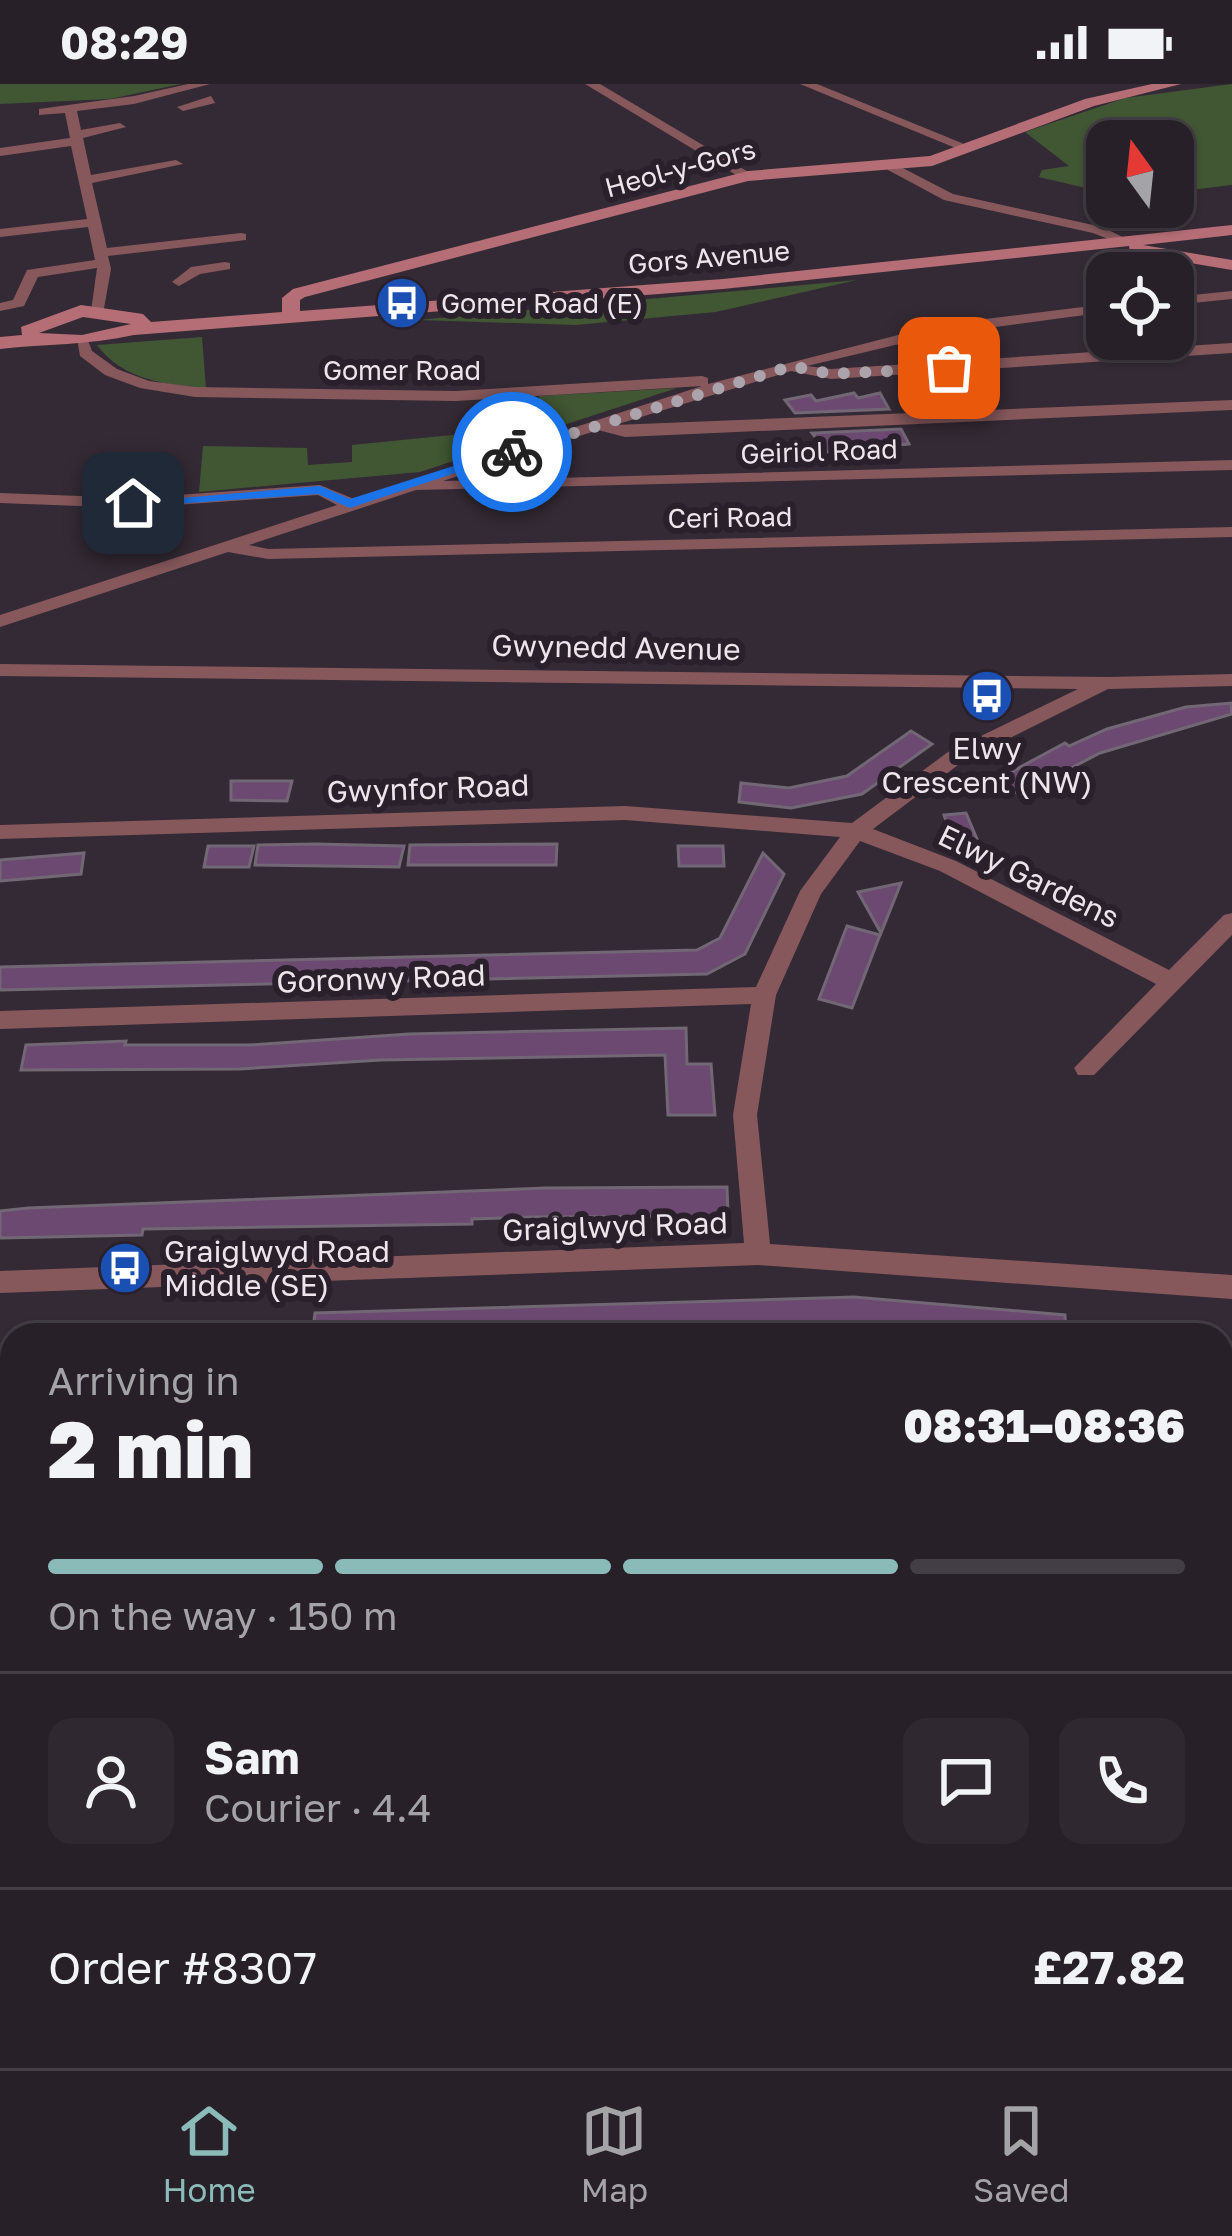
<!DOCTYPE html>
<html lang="en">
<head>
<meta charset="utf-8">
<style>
  body { margin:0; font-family:"Golos Text",sans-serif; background:#2f2830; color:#f1f3f6; height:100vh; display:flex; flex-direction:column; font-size:45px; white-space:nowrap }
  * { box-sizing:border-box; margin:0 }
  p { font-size:39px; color:#a4a3a8 }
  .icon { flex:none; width:66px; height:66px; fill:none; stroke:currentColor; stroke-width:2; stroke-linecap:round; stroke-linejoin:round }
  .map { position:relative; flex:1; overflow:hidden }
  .drawer { position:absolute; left:0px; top:1239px; width:1233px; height:747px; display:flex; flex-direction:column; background:#272028; border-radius:36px 36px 0 0; box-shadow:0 3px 9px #0004,0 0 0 3px #433e45 }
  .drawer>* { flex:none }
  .needle { width:78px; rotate:345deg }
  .buttons { position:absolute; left:1086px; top:36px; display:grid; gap:24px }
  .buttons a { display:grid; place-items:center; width:108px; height:108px; border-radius:24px; background:#272028; box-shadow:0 3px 9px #0004,0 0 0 3px #433e45; font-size:60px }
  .pin { position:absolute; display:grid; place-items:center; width:102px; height:102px; color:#fff; margin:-51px; border-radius:24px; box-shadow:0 6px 18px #0006 }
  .courier { position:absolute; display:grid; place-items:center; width:120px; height:120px; margin:-60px; border:9px solid #1a73e8; border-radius:50%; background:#fff; color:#222; box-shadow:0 3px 15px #0007 }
  .overview em { font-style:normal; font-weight:800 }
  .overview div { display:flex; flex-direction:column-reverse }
  .overview { display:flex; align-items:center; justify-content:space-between; height:204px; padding:0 48px }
  h1 { font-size:78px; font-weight:800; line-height:90px }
  .bar { display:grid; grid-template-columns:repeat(4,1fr); gap:18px 12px; align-content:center; height:144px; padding:0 48px }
  .bar i { height:15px; border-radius:9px; background:#433e45 }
  .bar .on { background:#8bbbb9 }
  .bar p { grid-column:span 4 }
  .line { display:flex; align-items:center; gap:30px; padding:0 48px; border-top:3px solid #433e45 }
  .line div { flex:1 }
  .round { display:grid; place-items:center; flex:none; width:126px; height:126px; border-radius:24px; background:#2f2830 }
  .status { display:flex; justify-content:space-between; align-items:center; height:84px; padding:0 60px; background:#272028; direction:ltr }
  .status svg { height:33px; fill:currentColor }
  .tabs { display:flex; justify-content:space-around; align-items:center; height:168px; border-top:3px solid #433e45; background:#272028; font-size:33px; color:#a4a3a8 }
  .tabs a { display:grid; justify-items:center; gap:6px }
  .tabs .on { color:#8bbbb9 }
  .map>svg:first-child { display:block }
  .green { fill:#415633 }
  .building { fill:#6b4970; stroke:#726774; stroke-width:3 }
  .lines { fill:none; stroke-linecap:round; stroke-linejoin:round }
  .street { fill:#86585c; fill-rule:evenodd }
  .secondary { fill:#b66e76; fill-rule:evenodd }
  .route { fill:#1a73e8 }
  .done { stroke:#aca4ac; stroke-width:12; stroke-dasharray:0 21.6 }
  .labels { text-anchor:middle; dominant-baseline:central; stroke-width:12; stroke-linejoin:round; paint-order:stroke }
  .far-street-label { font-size:27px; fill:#ece5ec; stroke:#2a202b }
  .far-poi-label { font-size:27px; fill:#ece5ec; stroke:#2a202b; text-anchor:start }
  .street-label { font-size:30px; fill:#ece5ec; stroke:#2a202b }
  .poi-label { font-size:30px; fill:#ece5ec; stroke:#2a202b }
</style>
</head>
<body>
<div class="status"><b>08:29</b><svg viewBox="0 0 49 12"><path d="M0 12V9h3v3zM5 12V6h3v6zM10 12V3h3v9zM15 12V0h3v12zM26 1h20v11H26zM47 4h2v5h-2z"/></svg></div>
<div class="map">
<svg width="1232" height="1984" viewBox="0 0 1232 1984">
  <rect width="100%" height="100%" fill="#342a35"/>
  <g class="green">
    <polygon points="0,0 181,0 110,15 0,20"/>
    <polygon points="1232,0 1232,101 1173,108 1173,57 1107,57 1107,109 1039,93 1042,86 1069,82 1025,48 1125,14"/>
    <polygon points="857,196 716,228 576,241 418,236"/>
    <path d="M202,253L206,305C164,300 123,296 97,261Z"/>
    <polygon points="677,304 420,388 199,408 203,362 307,364 308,381 352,378 352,361 533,343 531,336 541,335 539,312"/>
    <polygon points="0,1374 12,1374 12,1974 731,1974 740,1984 0,1984"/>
  </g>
  <g class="building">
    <polygon points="854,309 858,314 880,309 889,325 795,329 785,316 811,311 816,317"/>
    <polygon points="901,345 909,360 827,368 812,349"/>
    <polygon points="1231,619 1232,630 1100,669 1019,711 998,695 1065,659 1069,662 1107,645 1186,623"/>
    <polygon points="911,647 932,660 862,710 791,724 739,718 741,699 789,704 847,692"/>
    <polygon points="231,697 292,697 287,717 231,716"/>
    <polygon points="966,729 982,767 958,770 944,731"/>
    <polygon points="557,760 556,781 408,781 410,761"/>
    <polygon points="258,761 315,760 404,762 399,783 255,781"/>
    <polygon points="208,762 254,762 249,783 204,783"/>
    <polygon points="678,762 723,762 724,782 679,782"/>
    <polygon points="84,769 81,790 0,797 0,776"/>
    <polygon points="763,769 784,790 745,870 707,890 0,906 0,883 697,866 720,854"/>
    <polygon points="901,799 881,849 858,808"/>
    <polygon points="847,842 880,851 852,924 819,915"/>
    <polygon points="686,944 687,980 711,980 715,1031 668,1031 665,971 381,976 240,985 21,986 26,961 126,957 125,961 249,961 409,950"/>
    <polygon points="727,1103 728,1132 534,1133 472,1135 472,1140 143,1145 142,1151 0,1154 0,1127 28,1124 546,1104"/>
    <polygon points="854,1213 1065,1231 1066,1251 788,1245 719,1251 312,1251 315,1229"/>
  </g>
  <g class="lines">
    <g class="street">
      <polygon points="188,0 210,0 134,20 77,27 81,46 120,39 126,43 83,54 91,91 176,76 183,80 92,99 107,164 241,149 246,150 246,156 108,172 111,185 103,230 91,227 97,184 38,193 24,222 0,227 0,219 13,216 27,186 95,176 88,143 0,153 0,145 87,135 71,62 0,72 0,64 70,54 65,29 39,31 39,25 134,12"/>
      <polygon points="585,0 600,0 755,92 743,95"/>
      <polygon points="800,0 817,0 969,62 958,65"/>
      <polygon points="211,12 215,19 183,27 177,23"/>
      <polygon points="893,79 953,110 1102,143 1133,158 1126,162 1093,149 944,116 888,86 888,80"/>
      <polygon points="225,178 230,179 230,185 200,190 179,202 172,198 191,183"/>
      <polygon points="1232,207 1232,215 1173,221 1173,213"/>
      <polygon points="1107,220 1107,228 937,251 807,282 831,285 1232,259 1232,269 831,295 791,287 615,341 1232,316 1232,326 625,353 598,346 443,397 1232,376 1232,386 416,406 249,461 268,465 1232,443 1232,453 268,475 228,468 0,543 0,531 337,421 318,411 133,424 0,419 0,409 133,414 320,401 354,415 702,302 456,317 195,313 140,304 105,291 80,272 77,254 87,254 92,267 117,285 149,297 195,303 456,307 702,292 708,294 708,300 937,241"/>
      <polygon points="0,580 1108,593 1232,590 1232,602 1108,605 962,678 873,745 956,777 1169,886 1224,831 1232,829 1232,851 1094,991 1078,991 1074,984 1156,900 940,787 860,757 821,810 776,911 757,1031 770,1160 1232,1191 1232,1215 758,1181 0,1209 0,1187 744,1159 733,1031 751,920 0,945 0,927 756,903 800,807 840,753 625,736 0,755 0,741 625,722 852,739 948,668 1078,605 0,592"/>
      <polygon points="1221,1704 1232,1708 1232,1741 1221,1737"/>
      <polygon points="807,1974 847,1974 843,1984 803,1984"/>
    </g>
    <g class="secondary">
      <path d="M1152,0H1181L1094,22L932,82L748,97L305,213L300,216V227L723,195L1232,141V151L1143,161L1232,176V186L1130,169L1129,162L723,205L134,251C89,261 46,260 0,265V253L22,251L21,243L81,221L143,230L151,238L282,228V214L293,205L748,87L930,72L1085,15ZM83,233L131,240L82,251L39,249Z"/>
      <polygon points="1232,1885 1232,1955 1225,1958 1231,1974 1227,1984 1183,1984 1187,1974 1221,1974 1221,1890"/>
    </g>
  </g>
  <polygon class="route" points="507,365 518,368 350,424 318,410 133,423 126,419 320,402 350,415"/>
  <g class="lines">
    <polyline class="done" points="512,368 792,282 831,290 949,284"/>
  </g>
  <defs>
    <g id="bus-disc" transform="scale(2.7)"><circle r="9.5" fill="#1a4fb4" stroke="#2a202b"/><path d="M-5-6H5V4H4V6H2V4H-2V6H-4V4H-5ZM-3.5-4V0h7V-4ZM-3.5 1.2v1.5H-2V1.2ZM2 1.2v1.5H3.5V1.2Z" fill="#fff"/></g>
  </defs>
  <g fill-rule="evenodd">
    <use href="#bus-disc" x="402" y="219"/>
    <use href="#bus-disc" x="987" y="612"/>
    <use href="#bus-disc" x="125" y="1184"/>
  </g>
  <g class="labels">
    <g class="far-street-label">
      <text transform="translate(680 84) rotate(-15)">Heol-y-Gors</text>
      <text transform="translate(709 173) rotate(-5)">Gors Avenue</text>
      <text x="402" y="286">Gomer Road</text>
      <text transform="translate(819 367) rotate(-2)">Geiriol Road</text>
      <text transform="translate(730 433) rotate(-1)">Ceri Road</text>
    </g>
    <g class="far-poi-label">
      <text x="441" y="219">Gomer Road (E)</text>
    </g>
    <g class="street-label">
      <text transform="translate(616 563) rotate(1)">Gwynedd Avenue</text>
      <text transform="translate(428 704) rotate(-2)">Gwynfor Road</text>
      <text transform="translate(1029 792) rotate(26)">Elwy Gardens</text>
      <text transform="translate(381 894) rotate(-2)">Goronwy Road</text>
      <text transform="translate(615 1142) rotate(-2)">Graiglwyd Road</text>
    </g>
    <g class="poi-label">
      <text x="987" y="664">Elwy<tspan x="987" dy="34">Crescent (NW)</tspan></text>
      <text x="164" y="1167" text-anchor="start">Graiglwyd Road<tspan x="164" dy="34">Middle (SE)</tspan></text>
    </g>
  </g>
</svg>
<div class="buttons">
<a><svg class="needle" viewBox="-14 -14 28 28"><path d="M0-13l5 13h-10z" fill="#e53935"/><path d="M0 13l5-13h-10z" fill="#a4a3a8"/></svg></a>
<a><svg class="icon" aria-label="locate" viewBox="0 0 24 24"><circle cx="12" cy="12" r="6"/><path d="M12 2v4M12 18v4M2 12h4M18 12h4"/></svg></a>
</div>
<div class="pin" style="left:949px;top:284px;background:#ea580c"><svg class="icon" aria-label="bag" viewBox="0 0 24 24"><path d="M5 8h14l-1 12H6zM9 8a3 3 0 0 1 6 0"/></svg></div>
<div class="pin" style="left:133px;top:419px;background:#1f2937"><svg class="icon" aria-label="home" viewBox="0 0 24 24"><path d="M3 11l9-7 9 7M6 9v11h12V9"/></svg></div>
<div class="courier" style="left:512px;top:368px"><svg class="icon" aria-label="bike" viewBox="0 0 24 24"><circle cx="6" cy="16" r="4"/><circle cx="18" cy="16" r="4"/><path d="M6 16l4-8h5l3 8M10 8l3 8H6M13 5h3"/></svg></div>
<section class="drawer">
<div class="overview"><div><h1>2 min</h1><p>Arriving in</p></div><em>08:31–08:36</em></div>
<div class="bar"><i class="on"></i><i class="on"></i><i class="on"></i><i></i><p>On the way · 150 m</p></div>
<div class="line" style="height:216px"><a class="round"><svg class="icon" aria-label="person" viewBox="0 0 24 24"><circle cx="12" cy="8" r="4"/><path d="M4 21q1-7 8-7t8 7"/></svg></a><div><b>Sam</b><p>Courier · 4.4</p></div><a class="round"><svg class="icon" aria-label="chat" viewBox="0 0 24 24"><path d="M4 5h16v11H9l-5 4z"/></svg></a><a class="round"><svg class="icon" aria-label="phone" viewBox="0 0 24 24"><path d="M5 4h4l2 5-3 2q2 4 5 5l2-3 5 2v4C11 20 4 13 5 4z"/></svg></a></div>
<div class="line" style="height:156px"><div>Order #8307</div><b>£27.82</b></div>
</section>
</div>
<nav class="tabs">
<a class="on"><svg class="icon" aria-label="home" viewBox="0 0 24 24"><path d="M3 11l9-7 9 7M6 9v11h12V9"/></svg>Home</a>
<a><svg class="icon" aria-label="map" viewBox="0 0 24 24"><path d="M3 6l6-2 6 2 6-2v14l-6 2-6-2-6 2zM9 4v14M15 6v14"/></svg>Map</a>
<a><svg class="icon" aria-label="saved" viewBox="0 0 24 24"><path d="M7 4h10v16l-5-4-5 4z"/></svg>Saved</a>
</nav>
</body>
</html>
